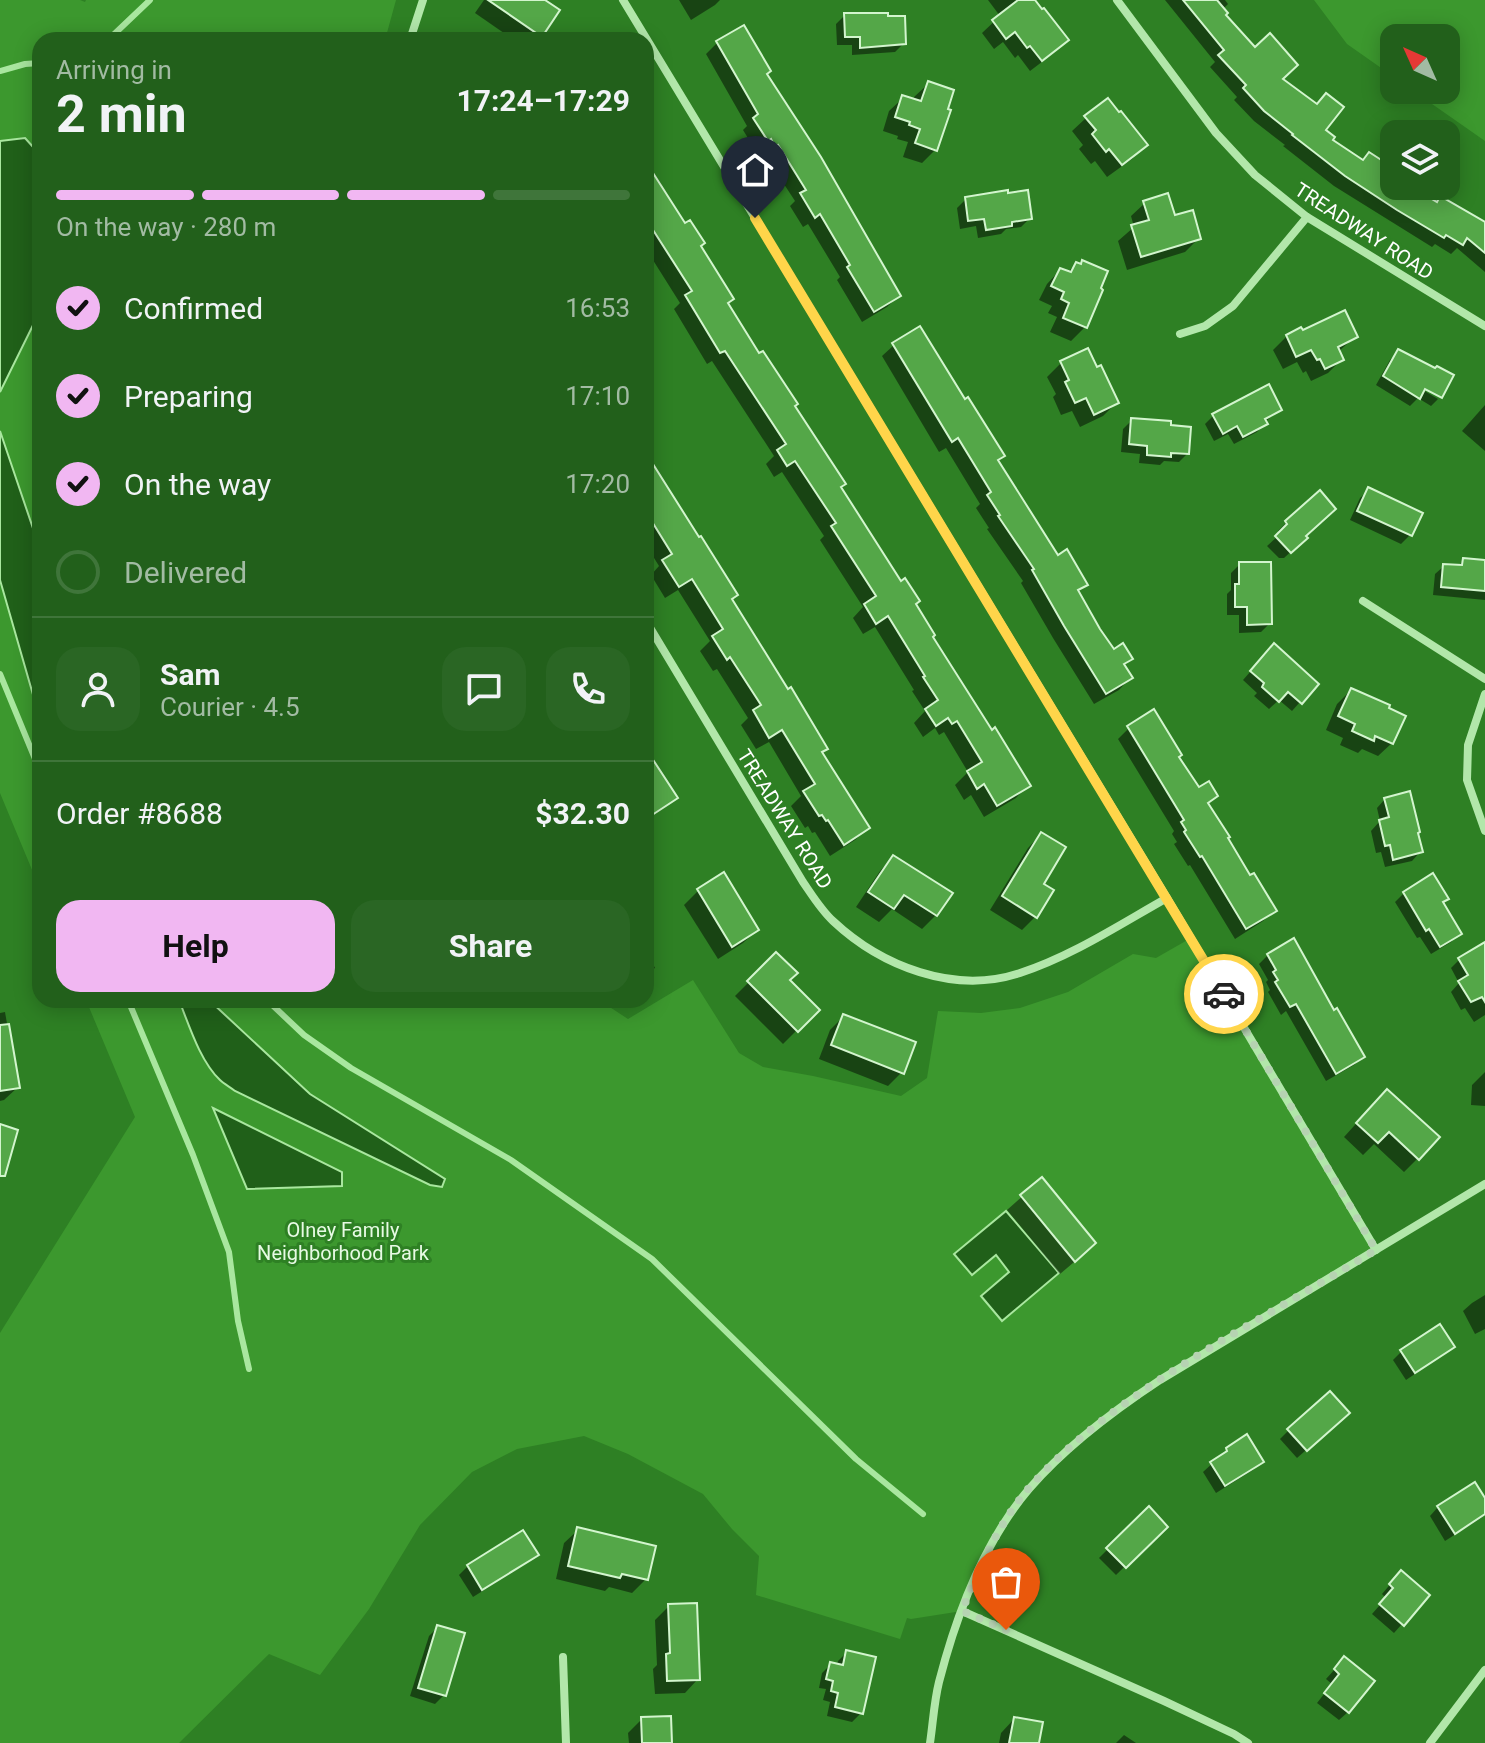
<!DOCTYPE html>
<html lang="en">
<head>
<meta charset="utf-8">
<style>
  body { margin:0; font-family:Roboto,sans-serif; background:#2a6624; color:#f1f3f6; height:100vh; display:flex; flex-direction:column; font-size:30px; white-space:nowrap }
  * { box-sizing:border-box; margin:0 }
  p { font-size:26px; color:#a2bba3 }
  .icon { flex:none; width:44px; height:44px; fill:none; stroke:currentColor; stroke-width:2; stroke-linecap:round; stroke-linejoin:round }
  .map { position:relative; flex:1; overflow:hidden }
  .sheet { position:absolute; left:32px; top:32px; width:622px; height:976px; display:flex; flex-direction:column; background:#22601b; border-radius:24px; box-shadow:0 4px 20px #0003 }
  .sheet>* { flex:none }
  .needle { width:52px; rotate:315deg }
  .fabs { position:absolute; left:1380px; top:24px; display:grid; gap:16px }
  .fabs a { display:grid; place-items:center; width:80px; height:80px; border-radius:16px; background:#22601b; box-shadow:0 4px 20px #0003; font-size:40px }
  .pin { position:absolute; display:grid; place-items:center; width:68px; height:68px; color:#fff; margin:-82px -34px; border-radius:50% 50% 50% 0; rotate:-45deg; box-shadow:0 0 8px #0007 }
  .pin .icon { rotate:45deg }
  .courier { position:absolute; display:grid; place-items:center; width:80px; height:80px; margin:-40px; border:6px solid #ffd54a; border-radius:50%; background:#fff; color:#222; box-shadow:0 2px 10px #0007 }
  .overview em { font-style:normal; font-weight:700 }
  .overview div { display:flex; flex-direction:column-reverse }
  .overview { display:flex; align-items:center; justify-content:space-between; height:136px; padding:0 24px }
  h1 { font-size:52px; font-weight:700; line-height:60px }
  .bar { display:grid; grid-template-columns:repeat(4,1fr); gap:12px 8px; align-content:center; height:96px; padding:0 24px }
  .bar i { height:10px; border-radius:6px; background:#3f753a }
  .bar .on { background:#f1b7f2 }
  .bar p { grid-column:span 4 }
  .line { display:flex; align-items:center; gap:20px; padding:0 24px; border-top:2px solid #3f753a }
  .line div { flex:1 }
  .round { display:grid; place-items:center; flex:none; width:84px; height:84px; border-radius:24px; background:#2a6624 }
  ol { padding:0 24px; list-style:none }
  li { display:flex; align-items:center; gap:24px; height:88px }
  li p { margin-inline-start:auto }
  li .icon { padding:8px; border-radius:50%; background:#f1b7f2; color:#111; stroke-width:4 }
  li:last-child { color:#a2bba3 }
  li i { width:44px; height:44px; border:4px solid #3f753a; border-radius:50% }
  .cta { display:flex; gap:16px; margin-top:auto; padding:16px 24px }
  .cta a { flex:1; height:92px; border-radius:24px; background:#f1b7f2; color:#111; font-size:32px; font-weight:700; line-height:92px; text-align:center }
  .cta a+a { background:#2a6624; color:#f1f3f6 }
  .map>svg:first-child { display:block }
  .green { fill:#3c982e }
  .water { fill:#206019; stroke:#a9e79f; stroke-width:2 }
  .shadow { fill:#0007 }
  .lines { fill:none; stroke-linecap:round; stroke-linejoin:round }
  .stream { stroke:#a9e79f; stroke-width:6 }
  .building { fill:#54a748; stroke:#d3f5ce; stroke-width:2 }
  .minor { stroke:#b2e7aa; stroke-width:8 }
  .done { stroke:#b6d3b2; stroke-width:8; stroke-dasharray:0 14.4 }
  .route { stroke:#ffd54a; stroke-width:10 }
  .labels { text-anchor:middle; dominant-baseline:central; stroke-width:6; stroke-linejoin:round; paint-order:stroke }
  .street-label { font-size:20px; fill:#fff; stroke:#2e8024 }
  .park-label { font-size:20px; fill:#e7fae4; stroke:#2e8024 }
</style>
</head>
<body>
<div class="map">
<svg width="1485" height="1743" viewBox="0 0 1485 1743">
  <rect width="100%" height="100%" fill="#2e8024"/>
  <g class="green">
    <polygon points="0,0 80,0 85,2 86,0 396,0 385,40 40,40 40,889 0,793"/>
    <polygon points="1314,0 1485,0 1485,141 1412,90 1446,90 1446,38 1394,38 1394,77 1347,44"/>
    <polygon points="1191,938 1376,1250 1119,1407 1042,1475 1006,1521 962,1611 911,1619 907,1618 900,1639 756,1595 759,1556 732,1529 703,1494 628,1454 584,1436 517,1449 472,1472 420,1525 369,1609 320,1675 269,1654 179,1743 0,1743 0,1333 135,1117 86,1000 599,1000 628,1019 693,980 739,1053 763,1067 813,1076 901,1096 927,1078 938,1011 981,1013 1020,1008 1068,992 1133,954 1156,958"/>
  </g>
  <g class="water">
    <polygon points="25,138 34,148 37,163 36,206 40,218 40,311 0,392 0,141"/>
    <polygon points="0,431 40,549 40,719 0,580"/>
    <path d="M179,1000H209L310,1094L445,1179L442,1187L430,1185L235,1091C230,1087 224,1084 220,1080C200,1061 189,1025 179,1000Z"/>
    <polygon points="213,1108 342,1172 342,1186 247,1189"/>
    <polygon points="1006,1211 1059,1273 1002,1321 981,1296 1009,1272 996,1255 972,1275 954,1254"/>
  </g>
  <g class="shadow">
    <polygon points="484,0 541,0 540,35 536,40 514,40 475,13"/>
    <polygon points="679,0 720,0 715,5 691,20"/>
    <polygon points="988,0 1032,0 1066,40 1055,52 1030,71 1018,55 1015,58 1003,42 994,49 982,33 1000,16"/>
    <polygon points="1165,0 1225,0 1228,4 1222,10 1223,15 1281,79 1330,140 1362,162 1384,168 1394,175 1394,186 1406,186 1436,204 1485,225 1485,272 1457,248 1451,254 1435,244 1432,247 1334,186 1283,146 1285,145 1254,121 1234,100 1237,97 1210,67 1215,62"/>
    <polygon points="845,15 904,43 895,52 852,55 852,45 837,45 836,24"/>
    <polygon points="717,43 765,74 899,295 887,307 862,322 837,280 840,277 808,224 803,227 790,206 795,201 765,155 763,157 759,149 756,151 743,130 747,126 706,54"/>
    <polygon points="928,84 935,150 922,163 903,157 908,142 897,139 898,136 883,131 889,111 903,98 913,101 914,97"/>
    <polygon points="1119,115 1145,145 1132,159 1107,177 1095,161 1091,164 1079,149 1083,145 1072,131 1086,118"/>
    <polygon points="646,161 661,184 659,186 699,247 726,304 793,406 839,488 914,604 931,637 1028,785 1016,798 984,817 971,795 964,800 955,785 968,772 944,732 939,735 935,728 923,737 914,723 925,711 912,691 914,690 875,627 863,634 853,618 863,607 820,540 824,536 782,472 774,477 766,464 774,456 712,361 707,364 674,309 680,303 646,249"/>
    <polygon points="966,199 1030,218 1021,227 1006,229 1001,234 978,238 976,226 960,229 957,208"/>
    <polygon points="1145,203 1173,218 1199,238 1185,252 1127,270 1118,241 1134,227 1131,216"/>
    <polygon points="1076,264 1085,327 1071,341 1050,332 1057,317 1048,313 1052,306 1039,300 1047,284 1060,270 1067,273"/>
    <polygon points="1287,336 1356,336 1338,352 1342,359 1328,373 1311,381 1306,371 1303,373 1297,362 1283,369 1273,350"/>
    <polygon points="894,345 997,461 1057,557 1085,584 1077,593 1113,652 1130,659 1123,666 1130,678 1119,690 1094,704 1053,638 1021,583 1023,581 987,529 989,528 976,508 980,504 946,448 939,452 882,356"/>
    <polygon points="1087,351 1116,403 1103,416 1080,427 1072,411 1061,415 1053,397 1056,394 1047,377 1061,363"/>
    <polygon points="1399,351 1418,383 1416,386 1438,399 1431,406 1418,398 1410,406 1376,385 1390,360"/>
    <polygon points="1485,405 1485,451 1462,431"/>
    <polygon points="1280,409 1265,422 1257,432 1234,444 1228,434 1214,441 1205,424 1213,416"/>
    <polygon points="1132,420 1187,454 1179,462 1164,461 1160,465 1139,463 1140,454 1121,452 1123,429"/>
    <polygon points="646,457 820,754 868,827 855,840 830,856 815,832 812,833 808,826 805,828 791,806 801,796 769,742 756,749 741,725 748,718 717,669 713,671 700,651 710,641 678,590 665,598 651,575 659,566 646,545"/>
    <polygon points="1369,490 1410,535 1401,544 1350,520 1360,498"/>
    <polygon points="1286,523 1303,536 1296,547 1284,558 1279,558 1267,546 1280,534 1278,531"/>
    <polygon points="1464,560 1485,562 1485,600 1433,595 1435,574 1444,566 1457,567"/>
    <polygon points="1240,564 1270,623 1261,632 1239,633 1239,615 1227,615 1227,594 1231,590 1231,573"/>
    <polygon points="1265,655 1300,702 1292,711 1279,700 1269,709 1254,696 1257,693 1243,680"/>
    <polygon points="1351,690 1386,709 1392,743 1378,756 1362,749 1358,753 1340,745 1343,738 1326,730 1337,704"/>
    <polygon points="1129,728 1177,757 1199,790 1216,796 1207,805 1249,878 1274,910 1263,921 1235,939 1190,865 1188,866 1174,844 1177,842 1172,834 1174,831 1118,739"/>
    <polygon points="1385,799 1416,834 1420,852 1412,861 1385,867 1381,852 1376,853 1371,831 1380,821 1377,808"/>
    <polygon points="1041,834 1041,884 1036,916 1022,930 990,910 1028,848"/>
    <polygon points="893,857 936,915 922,929 892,909 879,922 856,907 880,871"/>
    <polygon points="723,875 757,930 743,943 718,959 684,905 698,891"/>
    <polygon points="1432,876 1441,904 1459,933 1451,942 1431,954 1420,937 1417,938 1395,902 1404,893"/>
    <polygon points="776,955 787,980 817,1010 783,1044 735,996"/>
    <polygon points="1268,955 1333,1012 1363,1057 1354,1065 1326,1081 1286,1011 1281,1015 1268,992 1270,990 1266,982 1268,980 1259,964"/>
    <polygon points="1485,957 1485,1015 1474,1022 1465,1008 1461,1010 1451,992 1459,983 1451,968 1459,960"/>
    <polygon points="646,963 655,967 646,985"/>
    <polygon points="612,1000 635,1000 627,1008"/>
    <polygon points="5,1012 18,1087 4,1100 0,1101 0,1013"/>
    <polygon points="844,1016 902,1072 888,1086 819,1059 830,1030"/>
    <polygon points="1485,1068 1485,1106 1471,1105 1472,1085 1485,1072"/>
    <polygon points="1373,1105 1418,1158 1404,1172 1374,1144 1363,1155 1344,1137"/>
    <polygon points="1041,1180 1080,1257 1060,1274 1007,1210"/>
    <polygon points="1485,1295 1485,1329 1475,1334 1463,1311 1472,1303"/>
    <polygon points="1452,1346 1443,1355 1406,1380 1393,1360 1402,1351"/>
    <polygon points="1338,1422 1297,1458 1280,1439 1289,1430"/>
    <polygon points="1227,1450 1262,1461 1253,1470 1216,1493 1203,1472"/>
    <polygon points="1485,1501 1485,1514 1481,1518 1445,1541 1430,1516 1438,1507"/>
    <polygon points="1148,1509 1165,1527 1116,1575 1099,1558"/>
    <polygon points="578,1530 646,1579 632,1593 609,1587 605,1591 556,1579 564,1543"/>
    <polygon points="536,1555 527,1563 473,1597 459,1575 468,1566"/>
    <polygon points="1393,1581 1402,1624 1394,1633 1372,1614 1386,1598 1382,1594"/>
    <polygon points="669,1606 698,1679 685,1693 655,1694 653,1669 657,1665 655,1620"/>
    <polygon points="438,1627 444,1695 435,1704 410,1696 429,1636"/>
    <polygon points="847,1652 861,1713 852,1722 827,1716 830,1702 823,1700 826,1689 819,1688 822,1673 831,1664 837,1665 838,1661"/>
    <polygon points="1344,1659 1348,1712 1339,1720 1317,1703 1332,1684 1326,1679"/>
    <polygon points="642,1719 670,1743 629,1743 628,1733"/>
    <polygon points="1014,1719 1037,1743 999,1743 1001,1733"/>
    <polygon points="1124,1735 1136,1743 1116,1743"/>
  </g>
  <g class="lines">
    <g class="stream">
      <polyline points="108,40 150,0"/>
      <polyline points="0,71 25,64 40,63"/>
      <polyline points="0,674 40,771"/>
      <polyline points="128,1000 193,1155 229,1252 238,1321 249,1369"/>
      <polyline points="267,1000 304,1035 351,1068 511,1160 652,1259 856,1459 923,1514"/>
    </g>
  </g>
  <g class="building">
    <polygon points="488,0 545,0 560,10 542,37"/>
    <polygon points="1018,0 1035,0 1042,9 1044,8 1069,40 1042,61 1030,46 1027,48 1015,32 1006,39 992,20"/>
    <polygon points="1183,0 1217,0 1228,13 1226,15 1255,47 1270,33 1298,65 1283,79 1317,104 1326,93 1344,107 1326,130 1335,137 1333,140 1363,160 1369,152 1389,165 1387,168 1394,173 1394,186 1410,186 1437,202 1440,196 1485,222 1485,253 1467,238 1463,245 1446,235 1444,238 1397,210 1345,176 1292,135 1293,134 1264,111 1243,88 1246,85 1218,55 1224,50"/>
    <polygon points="844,13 888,13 888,16 905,16 906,44 860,48 860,37 845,37"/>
    <polygon points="744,25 771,71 767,74 821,157 901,296 874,312 847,267 850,265 820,214 815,218 800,193 806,190 778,145 775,147 771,139 768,141 753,118 758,114 716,41"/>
    <polygon points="928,81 954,90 948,109 951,110 937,151 915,143 920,129 909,125 910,122 895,117 902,95 921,101"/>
    <polygon points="1108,98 1119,112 1121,111 1148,145 1122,165 1109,149 1106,152 1092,134 1096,130 1084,116"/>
    <polygon points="646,162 685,223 690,220 705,243 701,246 734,299 728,303 759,353 763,351 798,404 795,406 846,484 841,487 901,581 905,578 920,601 916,604 935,635 933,637 992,730 995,727 1031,786 997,806 984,784 977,789 967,771 982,762 957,721 952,724 948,718 936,726 925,709 938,700 923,677 925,676 888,616 876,624 864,604 876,596 831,526 836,523 795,461 787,466 777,450 786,444 725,351 720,353 685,295 692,291 646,219"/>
    <polygon points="1008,190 1008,193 1028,190 1032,219 1012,222 1012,226 986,230 984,219 968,221 965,197"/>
    <polygon points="1168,193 1175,215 1193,210 1201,239 1141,257 1131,225 1149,220 1143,201"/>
    <polygon points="1082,260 1108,271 1101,288 1103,290 1087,328 1063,318 1069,303 1061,299 1064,292 1051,286 1060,268 1071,272 1076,262 1081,264"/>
    <polygon points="1345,310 1358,337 1338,347 1344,360 1325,369 1320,359 1317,360 1311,350 1296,357 1286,335 1301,327 1303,330"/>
    <polygon points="920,326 965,399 968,397 1005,456 998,460 1058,555 1067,549 1088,585 1078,590 1100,629 1114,649 1123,643 1133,659 1124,664 1133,678 1106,694 1064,626 1032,570 1034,569 998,516 1000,515 987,495 991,492 958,438 952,442 892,343"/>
    <polygon points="1088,348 1097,367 1101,365 1119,403 1094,415 1086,398 1075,403 1065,382 1069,380 1060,361"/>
    <polygon points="1398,349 1435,368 1437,366 1454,375 1442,398 1425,389 1420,399 1383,376"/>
    <polygon points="1269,384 1282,410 1265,419 1268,424 1243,437 1237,426 1223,434 1212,414"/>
    <polygon points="1131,418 1171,421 1171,425 1191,427 1189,454 1171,453 1171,457 1147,455 1147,446 1129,444"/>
    <polygon points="646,453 699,537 701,536 738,595 732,599 788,689 791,687 828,749 822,752 870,828 844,845 828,820 826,821 822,815 819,816 803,791 815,784 782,730 769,738 753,710 761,705 730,657 727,660 712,636 723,629 692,579 679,587 662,560 672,554 646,512"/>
    <polygon points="1368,487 1423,513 1412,536 1357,511"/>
    <polygon points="1320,490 1336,509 1306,536 1308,538 1291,553 1275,536 1287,524 1285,521"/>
    <polygon points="1463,558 1485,560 1485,591 1441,587 1443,564 1462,565"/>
    <polygon points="1239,562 1271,562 1272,624 1247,625 1247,607 1235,607 1235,584 1239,584"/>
    <polygon points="1274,643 1319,684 1302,704 1288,692 1279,702 1262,687 1264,683 1250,671"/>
    <polygon points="1351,688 1390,705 1389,708 1406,716 1393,744 1375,736 1374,741 1352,731 1355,724 1338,716"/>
    <polygon points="1154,709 1182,755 1179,757 1199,787 1209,781 1218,796 1208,803 1230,837 1228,838 1250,875 1254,873 1277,911 1246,929 1202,856 1200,857 1184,832 1186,830 1181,822 1184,820 1127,726"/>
    <polygon points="646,749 678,798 646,819"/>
    <polygon points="1410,791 1420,832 1418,833 1423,852 1393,860 1390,845 1385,846 1379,820 1389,817 1384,798"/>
    <polygon points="1041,832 1066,847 1044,884 1054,890 1037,918 1002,896"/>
    <polygon points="893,855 953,893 937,916 904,895 894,909 868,892"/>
    <polygon points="724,872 759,930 732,947 697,889"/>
    <polygon points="1433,873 1449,899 1443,902 1462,934 1440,947 1429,929 1426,931 1403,892"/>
    <polygon points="1294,938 1334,1010 1337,1008 1365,1057 1336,1074 1296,1004 1290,1007 1275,982 1278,980 1273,972 1276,970 1267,954"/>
    <polygon points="1485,942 1485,1002 1482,997 1471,1002 1458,981 1468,975 1458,958"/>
    <polygon points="776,952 798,973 790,980 820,1010 798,1032 747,981"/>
    <polygon points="843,1014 916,1042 904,1074 831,1045"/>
    <polygon points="9,1024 20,1088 0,1091 0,1025"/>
    <polygon points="1387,1089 1440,1137 1419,1160 1389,1132 1378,1143 1356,1123"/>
    <polygon points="0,1124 18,1130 5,1176 0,1176"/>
    <polygon points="1042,1177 1096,1243 1075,1262 1020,1195"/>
    <polygon points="1440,1324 1455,1347 1415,1373 1400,1350"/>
    <polygon points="1330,1391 1350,1413 1307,1451 1287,1429"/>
    <polygon points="1247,1434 1264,1462 1225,1486 1210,1462 1227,1451 1226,1448"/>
    <polygon points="1475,1482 1485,1498 1485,1514 1455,1534 1437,1506"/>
    <polygon points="1149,1506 1168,1527 1126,1568 1106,1548"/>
    <polygon points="577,1527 656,1546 648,1580 622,1574 620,1578 568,1566"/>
    <polygon points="523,1530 539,1555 482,1590 467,1565"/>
    <polygon points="1401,1570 1430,1595 1404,1626 1379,1604 1393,1588 1389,1584"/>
    <polygon points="697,1603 700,1680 667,1681 666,1654 670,1653 668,1604"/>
    <polygon points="437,1625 465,1633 446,1696 418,1688"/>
    <polygon points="846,1650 876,1657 863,1714 835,1707 838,1693 831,1691 833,1681 826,1679 830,1662 843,1665"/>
    <polygon points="1344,1656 1375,1681 1349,1713 1324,1693 1339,1674 1334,1669"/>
    <polygon points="671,1716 672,1743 642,1743 641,1717"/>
    <polygon points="1014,1717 1043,1722 1039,1743 1009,1743"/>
  </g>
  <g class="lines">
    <g class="minor">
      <polyline points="623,0 1167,898 1376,1250"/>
      <polyline points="1117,0 1216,133 1255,175 1307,217 1485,326"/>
      <polyline points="410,40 423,0"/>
      <polyline points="1180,334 1205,326 1233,306 1307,217"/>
      <polyline points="1363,601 1485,679"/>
      <path d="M646,621L803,882C812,895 821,910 833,921C881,966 954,995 1020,973C1072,956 1119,925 1167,898"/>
      <polyline points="1485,694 1468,745 1467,780 1485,831"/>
      <polyline points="962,1611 1164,1701 1234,1734 1248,1743"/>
      <polyline points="563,1657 566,1743"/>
      <path d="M930,1743C933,1723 934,1702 939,1682C956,1616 984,1542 1029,1489C1066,1446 1113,1411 1160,1380L1485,1184"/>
      <polyline points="1430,1743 1485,1670"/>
    </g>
  </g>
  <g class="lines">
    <path class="done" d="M1006,1630L962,1611C979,1568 998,1524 1029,1488C1086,1424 1160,1378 1233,1334C1281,1306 1328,1279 1376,1250L1224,994"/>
    <polyline class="route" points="755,218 1224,994"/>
  </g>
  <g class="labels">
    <g class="street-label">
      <text transform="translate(1364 231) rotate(33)">TREADWAY ROAD</text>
      <text transform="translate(785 819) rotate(58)">TREADWAY ROAD</text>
    </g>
    <g class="park-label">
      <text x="343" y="1230">Olney Family<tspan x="343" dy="23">Neighborhood Park</tspan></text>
    </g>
  </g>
</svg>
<div class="fabs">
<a><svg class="needle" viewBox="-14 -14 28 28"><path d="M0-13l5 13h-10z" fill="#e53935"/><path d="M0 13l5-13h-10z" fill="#a2bba3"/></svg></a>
<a><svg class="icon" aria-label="layers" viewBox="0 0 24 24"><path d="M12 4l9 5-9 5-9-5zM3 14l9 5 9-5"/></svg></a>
</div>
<div class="pin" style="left:1006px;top:1630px;background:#ea580c"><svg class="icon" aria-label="bag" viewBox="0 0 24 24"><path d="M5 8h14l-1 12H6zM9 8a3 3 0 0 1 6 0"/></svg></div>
<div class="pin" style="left:755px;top:218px;background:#1f2937"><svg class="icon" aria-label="home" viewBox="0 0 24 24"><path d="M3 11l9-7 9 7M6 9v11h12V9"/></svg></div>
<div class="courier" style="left:1224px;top:994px"><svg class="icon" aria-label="car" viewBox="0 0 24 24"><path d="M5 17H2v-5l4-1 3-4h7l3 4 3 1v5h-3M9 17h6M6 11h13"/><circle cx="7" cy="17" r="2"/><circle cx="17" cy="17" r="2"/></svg></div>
<section class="sheet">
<div class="overview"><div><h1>2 min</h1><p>Arriving in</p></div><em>17:24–17:29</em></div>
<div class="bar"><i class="on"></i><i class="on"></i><i class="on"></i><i></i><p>On the way · 280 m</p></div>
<ol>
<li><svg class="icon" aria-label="check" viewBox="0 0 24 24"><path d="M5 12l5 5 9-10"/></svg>Confirmed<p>16:53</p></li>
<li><svg class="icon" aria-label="check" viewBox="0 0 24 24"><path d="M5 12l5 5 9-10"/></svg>Preparing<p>17:10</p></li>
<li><svg class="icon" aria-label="check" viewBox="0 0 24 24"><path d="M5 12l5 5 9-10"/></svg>On the way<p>17:20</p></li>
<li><i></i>Delivered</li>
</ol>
<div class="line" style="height:144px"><a class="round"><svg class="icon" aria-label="person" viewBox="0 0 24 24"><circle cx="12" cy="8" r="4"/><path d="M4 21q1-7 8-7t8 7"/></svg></a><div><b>Sam</b><p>Courier · 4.5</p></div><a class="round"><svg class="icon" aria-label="chat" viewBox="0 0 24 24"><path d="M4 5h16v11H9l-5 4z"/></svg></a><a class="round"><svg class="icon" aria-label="phone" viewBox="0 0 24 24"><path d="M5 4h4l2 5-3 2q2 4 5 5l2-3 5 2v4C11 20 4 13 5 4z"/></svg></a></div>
<div class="line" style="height:104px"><div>Order #8688</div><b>$32.30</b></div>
<div class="cta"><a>Help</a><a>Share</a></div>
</section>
</div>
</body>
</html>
